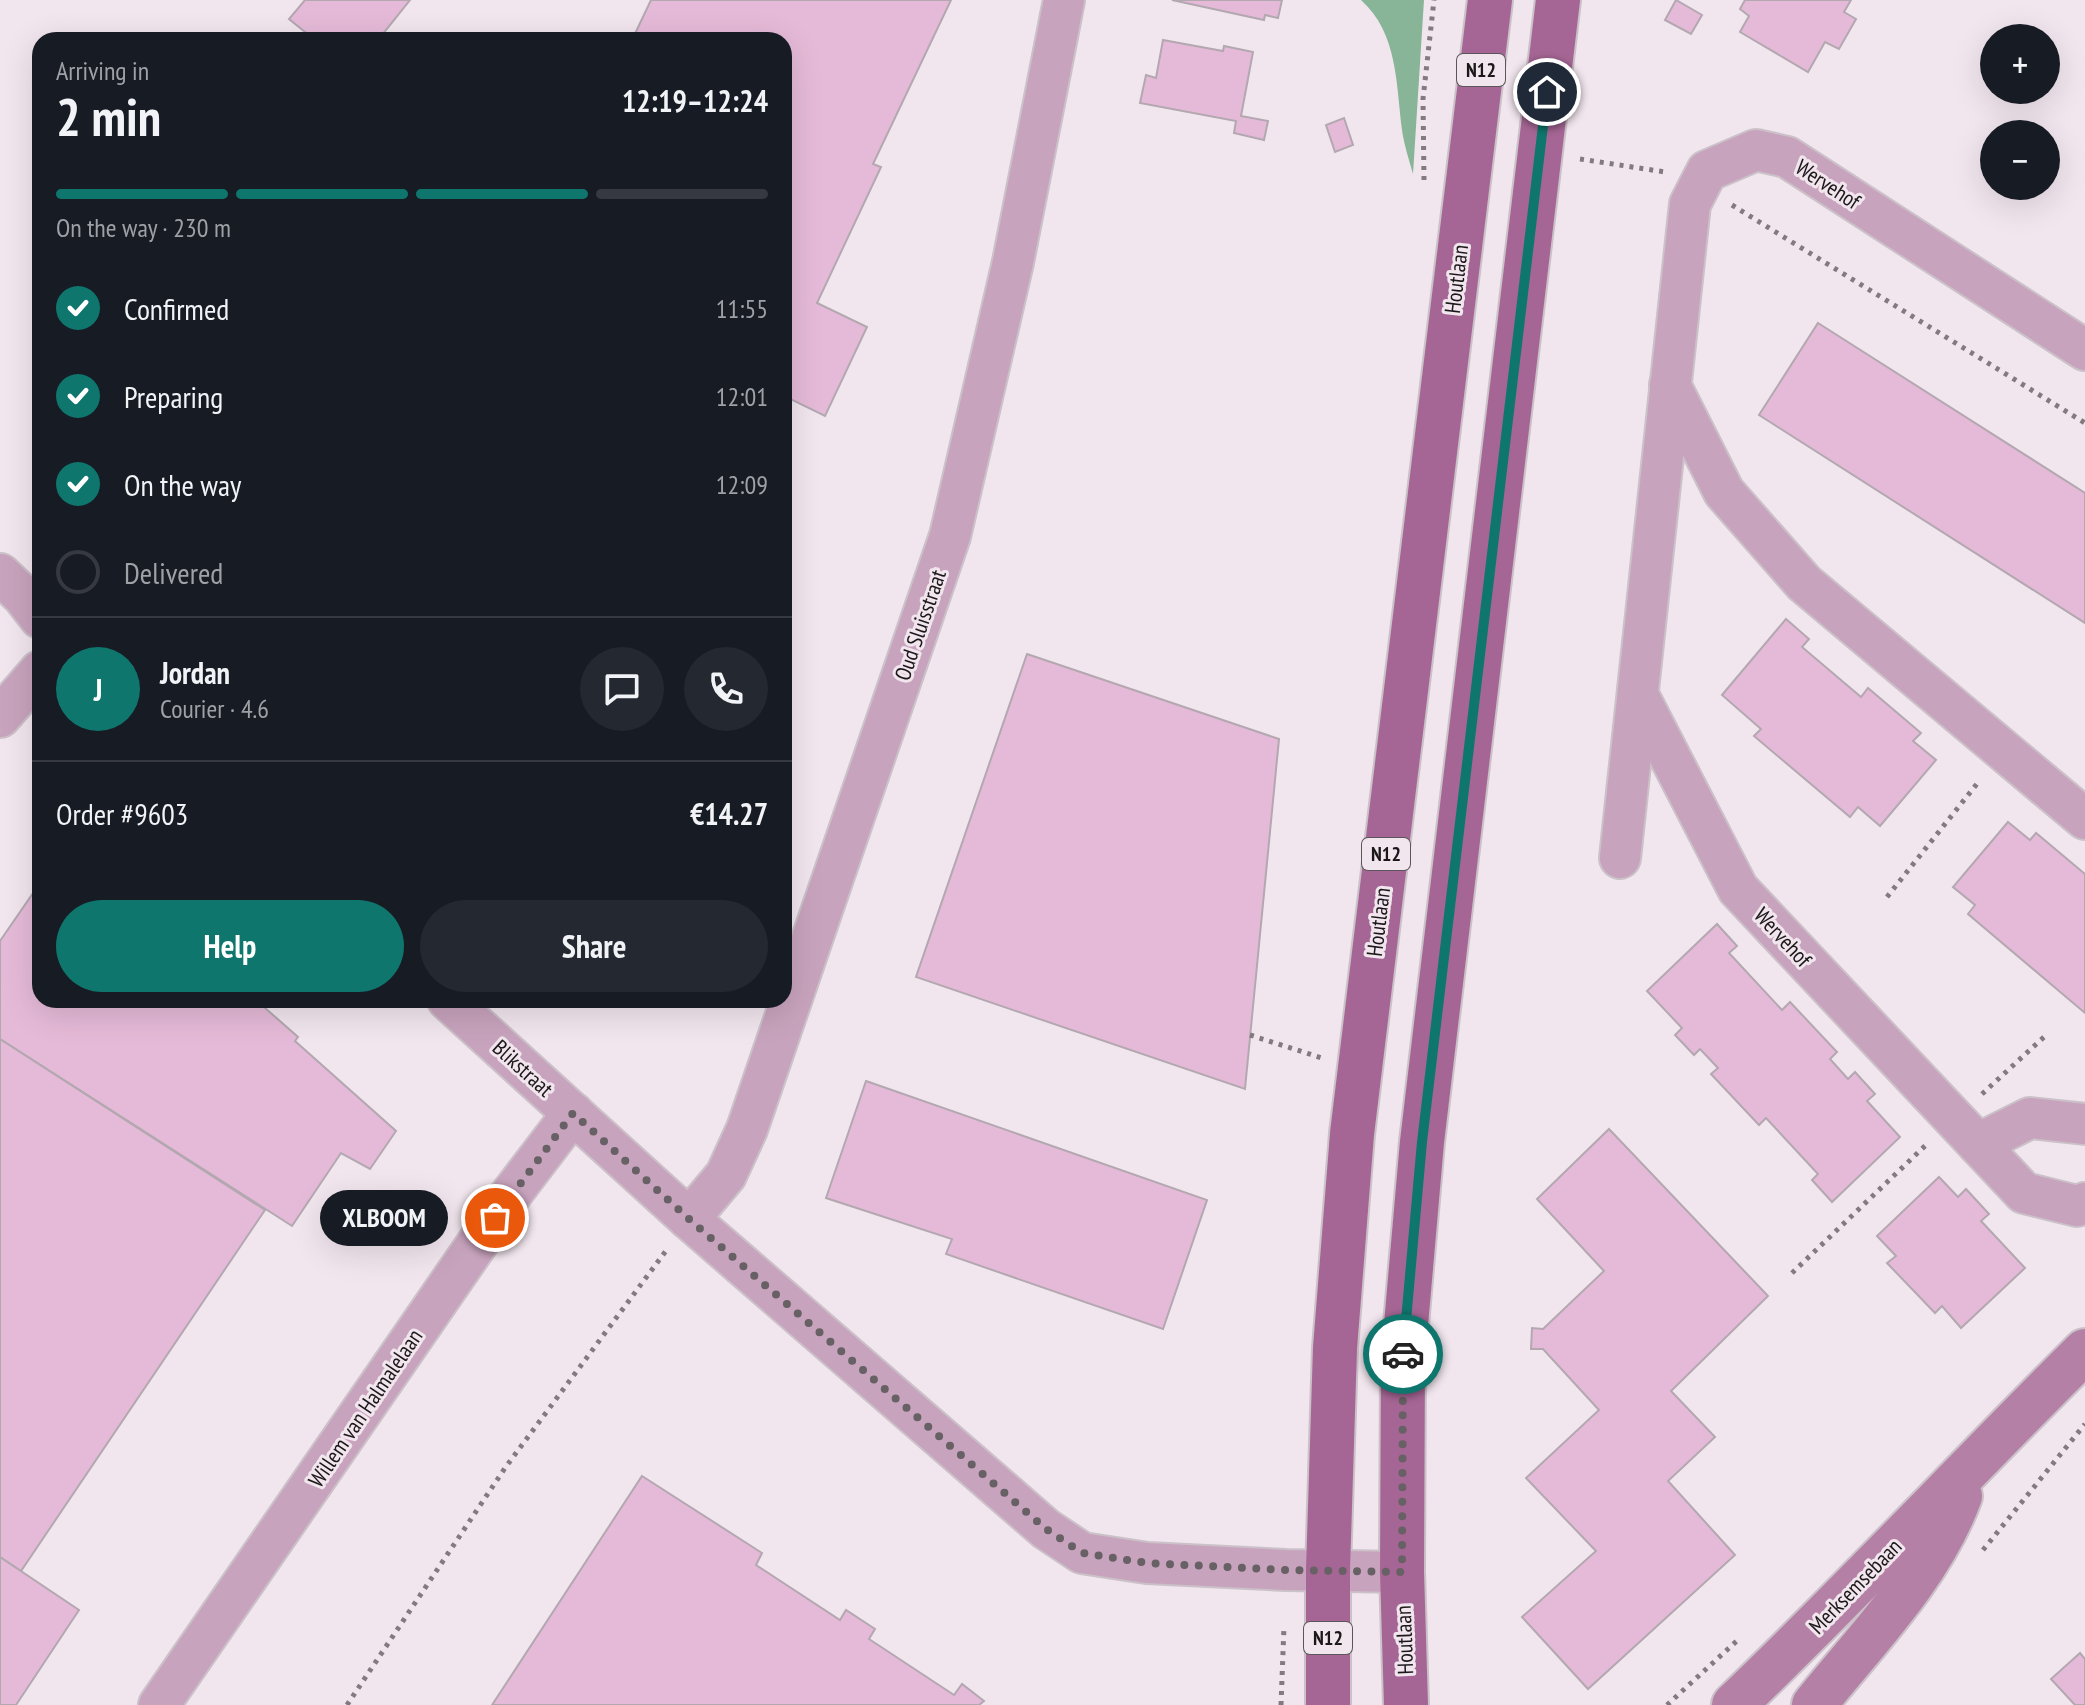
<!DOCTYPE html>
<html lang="en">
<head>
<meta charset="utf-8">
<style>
  body { margin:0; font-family:"PT Sans Narrow",sans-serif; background:#242831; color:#f1f3f6; height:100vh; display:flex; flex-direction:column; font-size:30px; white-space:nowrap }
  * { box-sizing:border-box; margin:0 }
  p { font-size:26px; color:#9ea1a6 }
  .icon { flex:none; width:44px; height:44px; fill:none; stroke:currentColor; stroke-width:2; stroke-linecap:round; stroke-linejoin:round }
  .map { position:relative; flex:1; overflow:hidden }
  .details { position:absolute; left:32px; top:32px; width:760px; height:976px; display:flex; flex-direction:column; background:#171b24; border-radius:24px; box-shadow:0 8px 32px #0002 }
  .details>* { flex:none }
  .tools { position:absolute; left:1980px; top:24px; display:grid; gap:16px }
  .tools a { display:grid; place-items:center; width:80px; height:80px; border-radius:50%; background:#171b24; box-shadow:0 8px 32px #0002; font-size:40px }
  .pin { position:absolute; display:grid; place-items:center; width:68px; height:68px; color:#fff; margin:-34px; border:4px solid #fff; border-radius:50%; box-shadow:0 2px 8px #0007 }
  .courier { position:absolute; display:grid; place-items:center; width:80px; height:80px; margin:-40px; border:6px solid #0f766e; border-radius:50%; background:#fff; color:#222; box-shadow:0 2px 10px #0007 }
  .bubble { position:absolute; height:56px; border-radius:28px; background:#171b24; box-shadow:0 8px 32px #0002; font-size:26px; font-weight:700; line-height:56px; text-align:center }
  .head em { font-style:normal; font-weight:700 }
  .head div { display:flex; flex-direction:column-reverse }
  .head { display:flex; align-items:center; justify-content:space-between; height:136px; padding:0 24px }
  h1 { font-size:52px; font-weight:700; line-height:60px }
  .bar { display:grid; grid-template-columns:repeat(4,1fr); gap:12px 8px; align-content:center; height:96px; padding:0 24px }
  .bar i { height:10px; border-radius:6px; background:#363941 }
  .bar .active { background:#0f766e }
  .bar p { grid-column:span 4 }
  .line { display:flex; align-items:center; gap:20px; padding:0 24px; border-top:2px solid #363941 }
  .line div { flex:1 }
  .round { display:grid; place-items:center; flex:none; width:84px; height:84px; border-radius:42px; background:#242831 }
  ol { padding:0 24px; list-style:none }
  li { display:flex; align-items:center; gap:24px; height:88px }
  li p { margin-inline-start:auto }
  li .icon { padding:8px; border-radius:50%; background:#0f766e; color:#fff; stroke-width:4 }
  li:last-child { color:#9ea1a6 }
  li i { width:44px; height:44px; border:4px solid #363941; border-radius:50% }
  .button { display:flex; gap:16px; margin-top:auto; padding:16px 24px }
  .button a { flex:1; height:92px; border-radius:48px; background:#0f766e; color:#fff; font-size:32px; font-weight:700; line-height:92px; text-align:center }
  .button a+a { background:#242831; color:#f1f3f6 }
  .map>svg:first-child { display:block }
  .forest { fill:#88b498 }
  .building { fill:#e5bad8; stroke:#b3a8b0; stroke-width:2 }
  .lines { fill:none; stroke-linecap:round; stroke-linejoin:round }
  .street-casing { stroke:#cbc1c8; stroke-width:44 }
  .secondary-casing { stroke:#cbc1c8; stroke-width:48 }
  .primary-casing { stroke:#cbc1c8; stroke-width:48 }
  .path { stroke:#827a7f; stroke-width:5; stroke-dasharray:4 6; stroke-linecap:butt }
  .street { stroke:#c8a3bd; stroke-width:40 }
  .secondary { stroke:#b580a6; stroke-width:44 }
  .primary { stroke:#a66695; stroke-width:44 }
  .done { stroke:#676064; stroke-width:8; stroke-dasharray:0 14.4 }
  .route { stroke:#0f766e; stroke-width:10 }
  .labels { text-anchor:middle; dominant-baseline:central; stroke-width:6; stroke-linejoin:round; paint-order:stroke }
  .shield { fill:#f2e6ee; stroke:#5c565a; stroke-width:2 }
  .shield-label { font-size:20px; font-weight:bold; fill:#1c181a }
  .street-label { font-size:22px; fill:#1c181a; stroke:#f2e6ee }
</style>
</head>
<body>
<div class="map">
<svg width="2085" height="1705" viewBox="0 0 2085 1705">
  <rect width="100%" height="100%" fill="#f2e6ee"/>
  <path class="forest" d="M1361,0H1424L1413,174C1409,159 1404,145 1402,130C1396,84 1398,33 1361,0Z"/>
  <g class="building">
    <polygon points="305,0 410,0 378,40 315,40 289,19"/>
    <polygon points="651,0 951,0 873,164 881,167 817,303 867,327 825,416 784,396 784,40 632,40"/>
    <polygon points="1172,0 1282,0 1278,18 1265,15 1264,20"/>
    <polygon points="1676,0 1702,15 1691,34 1665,20"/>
    <polygon points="1745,0 1851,0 1844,12 1856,19 1839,49 1825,42 1808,72 1740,32 1749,16 1740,9"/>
    <polygon points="1163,40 1223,51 1224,46 1253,52 1241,116 1268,121 1264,140 1234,133 1236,121 1140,103 1146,75 1156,78"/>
    <polygon points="1344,118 1353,145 1335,152 1326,125"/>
    <polygon points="1818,323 2085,493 2085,623 1759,415"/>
    <polygon points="1786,619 1809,639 1802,647 1861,697 1868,688 1921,733 1913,741 1936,760 1880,826 1858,807 1850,817 1754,736 1761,729 1722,695"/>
    <polygon points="1027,654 1279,739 1245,1089 916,977"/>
    <polygon points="2008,822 2030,840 2036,833 2085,874 2085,1013 1968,914 1975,905 1953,887"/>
    <polygon points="40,883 40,1000 256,1000 298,1037 295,1041 396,1131 370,1169 341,1153 292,1226 0,1039 0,941"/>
    <polygon points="1717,924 1737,946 1729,953 1782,1010 1790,1002 1837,1052 1830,1059 1848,1079 1855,1072 1875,1094 1867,1101 1900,1137 1832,1202 1812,1180 1818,1174 1766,1118 1759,1125 1711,1074 1718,1068 1700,1049 1694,1055 1675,1035 1682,1028 1647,991"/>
    <polygon points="0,1039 265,1210 21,1571 0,1557"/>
    <polygon points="866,1081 1207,1200 1163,1329 946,1254 952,1239 826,1198"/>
    <polygon points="1609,1129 1768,1296 1671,1391 1715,1437 1668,1481 1735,1555 1588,1689 1522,1617 1596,1551 1526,1478 1599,1410 1543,1349 1531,1349 1532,1328 1543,1329 1604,1271 1537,1199"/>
    <polygon points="1939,1177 1958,1197 1966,1189 1989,1214 1981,1221 2025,1268 1961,1328 1942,1306 1935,1313 1887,1263 1896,1256 1877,1236"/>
    <polygon points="642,1476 762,1553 756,1565 840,1620 846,1610 875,1629 869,1639 954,1695 962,1684 984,1701 979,1705 492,1705"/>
    <polygon points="0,1557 79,1610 16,1705 0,1705"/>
    <polygon points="2080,1653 2085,1659 2085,1705 2075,1705 2051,1679"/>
  </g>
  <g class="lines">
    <g class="street-casing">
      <g id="street">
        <polyline points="1670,385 1724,492 1804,583 2085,819"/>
        <polyline points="0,574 23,596 40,618"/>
        <polyline points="1638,695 1738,889 2024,1193 2077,1206 2085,1203"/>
        <polyline points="0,717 40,671"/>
        <polyline points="1620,858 1690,204 1707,171 1756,150 1787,157 2085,350"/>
        <polyline points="448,1000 689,1219 1046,1529 1082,1553 1147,1563 1286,1570 1402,1572"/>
        <polyline points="1978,1144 2030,1118 2085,1124"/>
        <polyline points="689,1219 726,1175 747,1129 950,536 1013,262 1064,0"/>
        <polyline points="159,1705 512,1193 573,1113"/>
      </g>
    </g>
    <g class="secondary-casing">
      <g id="secondary">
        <path d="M1734,1705C1854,1590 1967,1468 2085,1351"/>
        <path d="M1814,1705C1866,1640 1931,1575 1960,1496"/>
      </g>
    </g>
    <g class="primary-casing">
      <g id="primary">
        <polyline points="1328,1705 1328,1570 1335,1348 1352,1134 1490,0"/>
        <polyline points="1406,1705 1402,1572 1403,1359 1422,1142 1558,0"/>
      </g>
    </g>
    <g class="path">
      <polyline points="1580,159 1665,172"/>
      <polyline points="1424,180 1423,99 1434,0"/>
      <polyline points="1732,205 2085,423"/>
      <polyline points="1887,897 1980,780"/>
      <polyline points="1250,1035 1322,1058"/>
      <polyline points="1982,1094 2044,1037"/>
      <polyline points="1792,1273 1927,1144"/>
      <polyline points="1983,1550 2085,1424"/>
      <polyline points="347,1705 505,1468 668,1248"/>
      <polyline points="1281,1705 1284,1626"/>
      <polyline points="1667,1705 1740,1638"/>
    </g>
    <use href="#street" class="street"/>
    <use href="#secondary" class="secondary"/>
    <use href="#primary" class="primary"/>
  </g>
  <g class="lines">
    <polyline class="done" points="495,1218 573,1113 689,1219 1046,1529 1082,1553 1147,1563 1286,1570 1402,1572 1403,1354"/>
    <polyline class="route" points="1403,1354 1422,1142 1547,92"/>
  </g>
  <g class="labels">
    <g class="shield">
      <rect x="1457" y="54" width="48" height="32" rx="6"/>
      <rect x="1362" y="838" width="48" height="32" rx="6"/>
      <rect x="1304" y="1622" width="48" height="32" rx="6"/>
    </g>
    <g class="shield-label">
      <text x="1481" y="70">N12</text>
      <text x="1386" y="854">N12</text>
      <text x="1328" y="1638">N12</text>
    </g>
    <g class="street-label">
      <text transform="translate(1828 184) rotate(33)">Wervehof</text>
      <text transform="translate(1456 279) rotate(-83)">Houtlaan</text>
      <text transform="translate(920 625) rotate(-71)">Oud Sluisstraat</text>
      <text transform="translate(1378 922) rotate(-83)">Houtlaan</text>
      <text transform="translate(1783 937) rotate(47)">Wervehof</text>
      <text transform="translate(523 1068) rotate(42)">Blikstraat</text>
      <text transform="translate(365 1408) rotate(-56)">Willem van Halmalelaan</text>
      <text transform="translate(1855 1586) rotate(-46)">Merksemsebaan</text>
      <text transform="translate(1404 1640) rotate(-92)">Houtlaan</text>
    </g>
  </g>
</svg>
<div class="tools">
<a>+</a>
<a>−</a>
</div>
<div class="pin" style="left:495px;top:1218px;background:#ea580c"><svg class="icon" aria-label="bag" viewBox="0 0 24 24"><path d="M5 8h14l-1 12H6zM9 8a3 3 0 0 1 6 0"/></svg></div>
<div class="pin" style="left:1547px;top:92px;background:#1f2937"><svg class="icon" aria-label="home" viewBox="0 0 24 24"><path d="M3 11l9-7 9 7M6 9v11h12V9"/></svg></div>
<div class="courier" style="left:1403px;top:1354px"><svg class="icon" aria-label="car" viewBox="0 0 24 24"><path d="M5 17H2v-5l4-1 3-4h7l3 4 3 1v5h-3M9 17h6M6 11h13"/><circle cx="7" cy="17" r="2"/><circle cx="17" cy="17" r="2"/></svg></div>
<div class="bubble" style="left:320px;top:1190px;width:128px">XLBOOM</div>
<section class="details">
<div class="head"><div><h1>2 min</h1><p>Arriving in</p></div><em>12:19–12:24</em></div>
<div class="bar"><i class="active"></i><i class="active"></i><i class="active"></i><i></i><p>On the way · 230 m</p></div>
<ol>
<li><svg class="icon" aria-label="check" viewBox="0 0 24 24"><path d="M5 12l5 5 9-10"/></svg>Confirmed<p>11:55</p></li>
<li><svg class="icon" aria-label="check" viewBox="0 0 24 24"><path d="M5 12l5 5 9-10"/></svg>Preparing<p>12:01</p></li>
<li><svg class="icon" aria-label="check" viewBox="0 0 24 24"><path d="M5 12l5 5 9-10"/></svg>On the way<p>12:09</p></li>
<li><i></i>Delivered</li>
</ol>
<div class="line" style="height:144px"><b class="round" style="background:#0f766e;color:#fff">J</b><div><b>Jordan</b><p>Courier · 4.6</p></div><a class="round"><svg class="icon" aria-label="chat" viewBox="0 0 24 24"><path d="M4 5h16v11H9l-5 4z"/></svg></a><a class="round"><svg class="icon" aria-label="phone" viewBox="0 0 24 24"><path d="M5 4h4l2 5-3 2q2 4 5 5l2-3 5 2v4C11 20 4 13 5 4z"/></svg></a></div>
<div class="line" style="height:104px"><div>Order #9603</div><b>€14.27</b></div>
<div class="button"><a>Help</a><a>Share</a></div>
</section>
</div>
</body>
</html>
